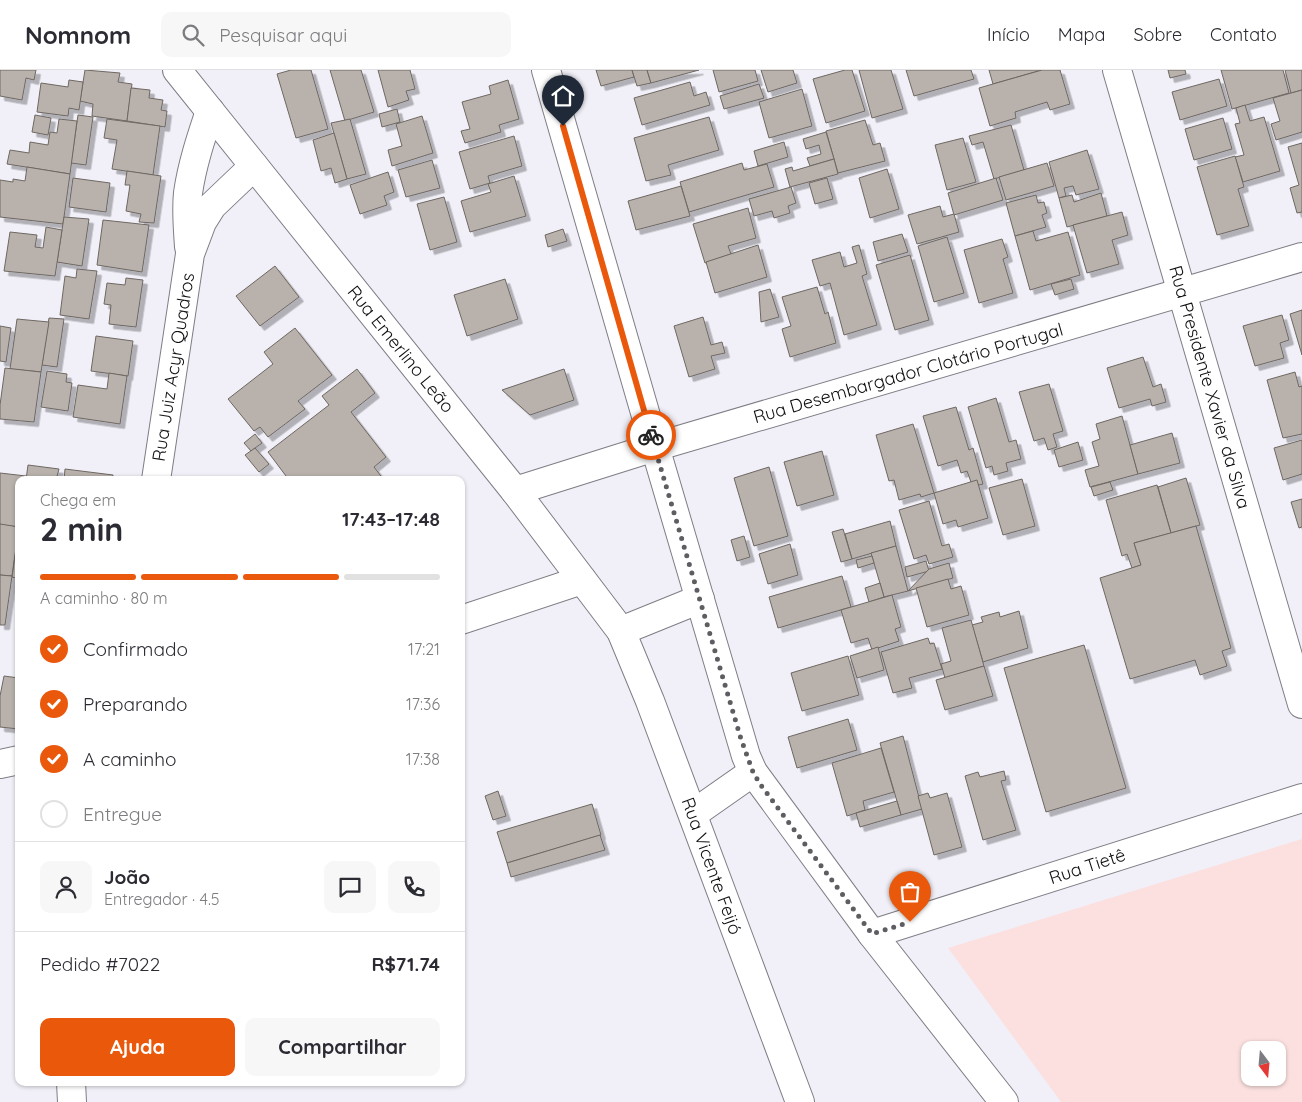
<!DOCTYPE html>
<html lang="pt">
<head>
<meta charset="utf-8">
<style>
  body { margin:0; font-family:Quicksand,sans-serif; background:#f7f7f7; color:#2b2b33; height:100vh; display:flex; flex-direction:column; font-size:19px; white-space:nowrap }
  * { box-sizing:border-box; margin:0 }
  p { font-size:16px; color:#7c7c81 }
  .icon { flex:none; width:28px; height:28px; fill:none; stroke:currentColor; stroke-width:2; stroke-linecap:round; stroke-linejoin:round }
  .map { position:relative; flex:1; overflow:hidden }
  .panel { position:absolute; left:15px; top:406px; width:450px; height:610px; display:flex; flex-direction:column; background:#fff; border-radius:10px; box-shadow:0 1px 4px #0004 }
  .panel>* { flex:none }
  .needle { width:32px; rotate:164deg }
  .tools { position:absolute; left:1241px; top:971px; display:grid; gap:10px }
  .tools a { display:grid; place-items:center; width:45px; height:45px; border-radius:10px; background:#fff; box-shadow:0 1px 4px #0004; font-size:25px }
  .pin { position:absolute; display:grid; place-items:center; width:42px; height:42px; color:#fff; margin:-51px -21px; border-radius:50% 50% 50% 0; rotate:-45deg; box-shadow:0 0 5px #0007 }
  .pin .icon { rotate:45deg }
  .courier { position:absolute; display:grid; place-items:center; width:50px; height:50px; margin:-25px; border:4px solid #ea580c; border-radius:50%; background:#fff; color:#222; box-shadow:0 1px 6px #0007 }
  .head em { font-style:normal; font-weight:700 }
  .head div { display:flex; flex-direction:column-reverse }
  .head { display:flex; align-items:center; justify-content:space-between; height:85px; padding:0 25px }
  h1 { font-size:32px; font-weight:700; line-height:38px }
  .bar { display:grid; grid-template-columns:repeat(4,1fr); gap:8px 5px; align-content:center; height:60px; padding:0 25px }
  .bar i { height:6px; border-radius:4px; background:#e1e1e2 }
  .bar .active { background:#ea580c }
  .bar p { grid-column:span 4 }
  .line { display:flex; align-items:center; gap:12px; padding:0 25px; border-top:1px solid #e1e1e2 }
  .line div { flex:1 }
  .round { display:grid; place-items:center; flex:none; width:52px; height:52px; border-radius:10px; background:#f7f7f7 }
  ol { padding:0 25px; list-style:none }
  li { display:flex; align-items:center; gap:15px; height:55px }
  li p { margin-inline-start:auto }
  li .icon { padding:5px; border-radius:50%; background:#ea580c; color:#fff; stroke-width:4 }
  li:last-child { color:#7c7c81 }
  li i { width:28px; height:28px; border:2px solid #e1e1e2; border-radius:50% }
  .button { display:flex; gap:10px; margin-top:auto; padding:10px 25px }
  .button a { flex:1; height:58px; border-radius:10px; background:#ea580c; color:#fff; font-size:20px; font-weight:700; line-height:58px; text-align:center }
  .button a+a { background:#f7f7f7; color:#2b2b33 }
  header { display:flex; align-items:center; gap:30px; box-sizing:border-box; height:70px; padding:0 25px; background:#fff; border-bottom:1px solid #e1e1e2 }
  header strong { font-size:24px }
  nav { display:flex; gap:28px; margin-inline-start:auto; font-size:18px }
  .search { width:350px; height:45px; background:#f7f7f7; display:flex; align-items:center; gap:12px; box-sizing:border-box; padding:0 18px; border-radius:10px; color:#7c7c81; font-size:19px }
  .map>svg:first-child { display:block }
  .industrial { fill:#fbe0df; fill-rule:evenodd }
  .building { fill:#b9b2ac; stroke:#6e6762; filter:url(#shadow) }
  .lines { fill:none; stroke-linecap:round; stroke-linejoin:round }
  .street-casing { stroke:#7f7d85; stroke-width:30 }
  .secondary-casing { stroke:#7f7d85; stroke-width:30 }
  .street { stroke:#fff; stroke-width:28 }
  .secondary { stroke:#fff; stroke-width:28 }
  .done { stroke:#5d5d62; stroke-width:5; stroke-dasharray:0 9 }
  .route { stroke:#ea580c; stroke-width:6 }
  .labels { text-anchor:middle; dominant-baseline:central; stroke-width:5; stroke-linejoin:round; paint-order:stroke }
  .street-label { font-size:18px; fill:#0e0e11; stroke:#fff }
</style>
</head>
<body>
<header>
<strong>Nomnom</strong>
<div class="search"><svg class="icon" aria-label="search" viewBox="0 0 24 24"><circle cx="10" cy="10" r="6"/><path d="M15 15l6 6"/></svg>Pesquisar aqui</div>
<nav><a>Início</a><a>Mapa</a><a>Sobre</a><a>Contato</a></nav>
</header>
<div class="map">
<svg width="1302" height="1032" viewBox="0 0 1302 1032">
  <defs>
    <filter id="shadow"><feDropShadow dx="4.5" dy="4.5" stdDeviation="0" flood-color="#0004"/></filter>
  </defs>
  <rect width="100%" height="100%" fill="#f1f0f8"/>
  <path class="industrial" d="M1302,769V1032H1061L948,878ZM1250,980H1278V1008H1250Z"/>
  <g class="building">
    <polygon points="0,0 36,0 34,10 26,8 22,30 0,26"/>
    <polygon points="85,0 120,3 118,12 132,14 127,51 92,46 93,34 80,31"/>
    <polygon points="291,0 311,0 328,59 296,68 277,4"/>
    <polygon points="330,0 361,0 374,42 345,51"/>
    <polygon points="378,0 410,0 415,19 406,21 409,30 388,37"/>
    <polygon points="596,0 632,0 634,7 601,16"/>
    <polygon points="632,0 647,0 651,13 637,16"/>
    <polygon points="647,0 699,0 651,13"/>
    <polygon points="713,0 755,0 758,11 719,22"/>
    <polygon points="761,0 793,0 797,13 768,22"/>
    <polygon points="845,0 852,0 865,41 826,53 813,9"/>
    <polygon points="859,0 891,0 903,39 872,48"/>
    <polygon points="906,0 971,0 974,9 914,26"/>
    <polygon points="989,0 1042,0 993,14"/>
    <polygon points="1042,0 1060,0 1070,34 1050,40 1047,32 1015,42 1016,48 990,56 979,18"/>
    <polygon points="1168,0 1185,0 1186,4 1170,8"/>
    <polygon points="1221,0 1283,0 1289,23 1232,39"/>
    <polygon points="1285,0 1302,0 1302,20 1291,23"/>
    <polygon points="1219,9 1227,36 1180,50 1172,22"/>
    <polygon points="69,10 83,12 79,40 69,38 68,46 37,42 41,13 68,17"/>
    <polygon points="508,10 519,49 499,55 501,62 465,73 461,61 470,59 462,32 491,24 489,16"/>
    <polygon points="690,12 694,26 706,22 710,35 642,55 634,28"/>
    <polygon points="759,14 764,28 724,39 720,26"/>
    <polygon points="131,18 150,20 149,28 163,30 161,40 167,41 165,57 127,51"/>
    <polygon points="802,19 812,56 769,68 759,32"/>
    <polygon points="1302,20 1302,62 1276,70 1271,54 1280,51 1273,28"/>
    <polygon points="1245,35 1250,51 1264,47 1280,101 1243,112 1235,87 1244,85 1235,54 1240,53 1236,38"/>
    <polygon points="397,39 400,52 382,57 379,44"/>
    <polygon points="35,45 51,48 48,65 32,62"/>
    <polygon points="78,45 93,47 86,95 71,93"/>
    <polygon points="422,46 433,83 392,96 388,80 402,76 396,54"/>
    <polygon points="709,47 719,80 668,95 671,105 646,111 634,68"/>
    <polygon points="1223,48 1232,79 1194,90 1185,59"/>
    <polygon points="59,49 77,51 70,104 7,94 10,80 29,83 30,72 48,75 50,62 57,63"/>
    <polygon points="107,49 160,56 153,105 112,99 117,70 104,68"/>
    <polygon points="350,49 366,104 347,109 331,53"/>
    <polygon points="865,50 873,75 880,73 885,91 838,103 826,61"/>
    <polygon points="1011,55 1024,100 994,109 983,72 972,75 969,66"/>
    <polygon points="826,62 834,89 810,96 807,88 821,84 819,75 806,79 803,69"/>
    <polygon points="334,63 347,109 335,113 331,98 321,101 313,70"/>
    <polygon points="514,66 522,96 488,106 490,113 470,119 459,82"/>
    <polygon points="963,68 976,112 947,120 935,75"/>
    <polygon points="784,72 788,87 758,96 754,81"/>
    <polygon points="1302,73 1302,142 1297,143 1290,118 1299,115 1288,77"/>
    <polygon points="1087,80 1099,119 1076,125 1073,116 1064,118 1066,126 1059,128 1049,92"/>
    <polygon points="1235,86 1244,117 1238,119 1249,156 1217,165 1197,97"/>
    <polygon points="834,89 838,104 790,117 785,99 792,97 793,101"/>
    <polygon points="432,90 440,118 406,127 398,100"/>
    <polygon points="742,93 744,100 767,94 774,117 689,142 680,112"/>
    <polygon points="1047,93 1054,116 1006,130 999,107"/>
    <polygon points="27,97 70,104 63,154 0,147 0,110 13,112 13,109 25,111"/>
    <polygon points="887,99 899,139 870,148 859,108"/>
    <polygon points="127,101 161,106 154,153 139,152 141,144 126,141 130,115 125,115"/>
    <polygon points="388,102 394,122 384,126 387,135 360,144 350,115"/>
    <polygon points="514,106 526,146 470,162 461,131 491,122 488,114"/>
    <polygon points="73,108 110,113 106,142 69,137"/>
    <polygon points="827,108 833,129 815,134 809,113"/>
    <polygon points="996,108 1003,130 954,145 948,123"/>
    <polygon points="681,116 690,146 636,160 628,131"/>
    <polygon points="791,117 796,133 788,136 790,143 774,148 772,141 754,146 749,129"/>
    <polygon points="1101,123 1107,146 1067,157 1059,128 1072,125 1074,132"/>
    <polygon points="1036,125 1038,133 1044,132 1047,143 1042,145 1046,157 1015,166 1006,133"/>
    <polygon points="444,127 457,172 430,180 417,134"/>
    <polygon points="940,136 943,147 954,144 959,162 917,174 908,145"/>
    <polygon points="748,138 756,168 728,176 731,184 705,193 693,154"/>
    <polygon points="1122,142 1128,165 1112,170 1119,194 1087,203 1073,155"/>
    <polygon points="64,147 89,149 82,196 57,192"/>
    <polygon points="103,150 149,155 142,202 97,195"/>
    <polygon points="46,157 62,160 55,206 4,201 10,162 37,165 35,177 43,178"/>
    <polygon points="563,159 567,171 548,177 545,165"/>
    <polygon points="1033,161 1036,171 1068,162 1080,205 1030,220 1015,166"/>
    <polygon points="902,164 908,182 878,191 873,172"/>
    <polygon points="947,167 964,223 934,232 918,176"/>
    <polygon points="1002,169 1008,187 1003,189 1013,223 979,233 964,180"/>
    <polygon points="758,175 767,207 715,223 706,192"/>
    <polygon points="859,175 867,204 862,206 877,255 844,265 830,213 820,216 812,190 840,182 844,197 857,193 852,177"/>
    <polygon points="910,185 929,250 895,260 876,195"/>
    <polygon points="275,196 299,227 260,256 236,226"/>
    <polygon points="77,199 97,201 89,249 60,245 65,206 76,208"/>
    <polygon points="126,208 143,210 136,257 109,254 111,235 104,234 107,213 125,215"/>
    <polygon points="505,209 518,249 467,266 454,225"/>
    <polygon points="1071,209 1074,219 1055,225 1051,214"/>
    <polygon points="817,217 825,244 828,242 836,273 790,287 782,259 791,256 782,227"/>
    <polygon points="770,219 779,247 761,252 759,222"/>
    <polygon points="1302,240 1302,285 1290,244"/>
    <polygon points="1282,245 1289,270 1280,273 1284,288 1255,296 1243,256"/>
    <polygon points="703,247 711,275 722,272 725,283 711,286 715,299 689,307 674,256"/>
    <polygon points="49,248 64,249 57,297 42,295"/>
    <polygon points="17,249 49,252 41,302 10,299"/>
    <polygon points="0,256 11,258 6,292 0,291"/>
    <polygon points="295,258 332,305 298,331 305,339 268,367 260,357 254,361 228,329 273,294 264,282"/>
    <polygon points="96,266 133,271 128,306 91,301"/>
    <polygon points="1143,287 1153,317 1161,314 1166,332 1152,336 1150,329 1119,338 1107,298"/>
    <polygon points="5,298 41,302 34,352 0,349 0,335"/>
    <polygon points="357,299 375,323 351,342 386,387 374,397 384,410 289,410 268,382 329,335 322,326"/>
    <polygon points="564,299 574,330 530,345 502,320"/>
    <polygon points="47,301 67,304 66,312 72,313 68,341 41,337"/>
    <polygon points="1295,302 1299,317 1302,316 1302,364 1283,368 1267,310"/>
    <polygon points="109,303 127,306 120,354 73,347 78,315 107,319"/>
    <polygon points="1049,314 1063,361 1053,364 1057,377 1048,380 1044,368 1034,371 1019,322"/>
    <polygon points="996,328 1009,372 1016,370 1021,389 1006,393 1008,401 994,405 992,396 986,398 968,337"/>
    <polygon points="956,337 969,380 973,378 983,414 979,415 971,412 967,401 961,403 957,390 938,396 923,346"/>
    <polygon points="1122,346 1138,404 1090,417 1085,400 1099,396 1092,372 1100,369 1096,354"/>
    <polygon points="913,354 934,423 921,427 920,424 899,430 894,410 889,411 876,365"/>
    <polygon points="1172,363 1180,393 1138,404 1130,375"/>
    <polygon points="255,364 262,373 251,381 244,373"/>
    <polygon points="1302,370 1302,404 1283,410 1274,378"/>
    <polygon points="1078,372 1083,390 1059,397 1054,380"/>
    <polygon points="255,378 269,394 259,402 245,385"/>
    <polygon points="822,381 834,425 797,436 784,392"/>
    <polygon points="28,395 59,399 56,410 26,410"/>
    <polygon points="769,397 788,466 754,476 734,408"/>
    <polygon points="65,399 113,405 113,410 64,410"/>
    <polygon points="0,403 26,406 26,410 19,410 19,457 0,455"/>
    <polygon points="1186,408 1200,455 1171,463 1158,417"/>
    <polygon points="1022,409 1035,456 1003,465 989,418"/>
    <polygon points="977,410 988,448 958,457 956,450 943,454 934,423"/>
    <polygon points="1110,412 1113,420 1094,426 1091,417"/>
    <polygon points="1157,415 1171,463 1134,473 1141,495 1132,498 1127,484 1122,486 1106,430"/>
    <polygon points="1302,429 1302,457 1299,458 1291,432"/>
    <polygon points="929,431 942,476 949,474 953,487 929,494 926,485 914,489 899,440"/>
    <polygon points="890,451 896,476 852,489 845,464"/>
    <polygon points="0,454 19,457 12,506 0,505"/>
    <polygon points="1196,456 1231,578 1222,581 1227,596 1200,605 1195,590 1130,609 1100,508 1141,495 1134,473"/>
    <polygon points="19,459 19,509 12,507"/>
    <polygon points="843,459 852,489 841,492 832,462"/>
    <polygon points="744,466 750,487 737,491 731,470"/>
    <polygon points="790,474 798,505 768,514 759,484"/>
    <polygon points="896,476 908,521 884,527 871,483"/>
    <polygon points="872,486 874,493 858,498 856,490"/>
    <polygon points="926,491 929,501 907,507 905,497"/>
    <polygon points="949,493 953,508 908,521 929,499"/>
    <polygon points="0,505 12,506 5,555 0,555"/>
    <polygon points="842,506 851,537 778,558 769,527"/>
    <polygon points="948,509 951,519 961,516 969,545 927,557 916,518"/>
    <polygon points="880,513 884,527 869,532 865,518"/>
    <polygon points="892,525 901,557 895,559 899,571 872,580 868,568 851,573 841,540"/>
    <polygon points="1019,541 1028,578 983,592 972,555 983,552 981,547 999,542 1000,547"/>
    <polygon points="971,550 984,596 945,608 941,594 951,591 942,558"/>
    <polygon points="928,568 930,574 934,573 942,599 909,608 912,618 893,623 881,582"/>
    <polygon points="1084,575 1126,718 1046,742 1004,598"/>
    <polygon points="878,577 884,600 857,608 850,586"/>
    <polygon points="848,586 859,625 802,641 791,603"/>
    <polygon points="984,596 993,626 945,640 936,610"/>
    <polygon points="4,606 19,608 19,659 0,657 0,626"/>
    <polygon points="848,649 857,680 797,698 788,667"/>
    <polygon points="903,666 922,739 901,745 880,673"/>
    <polygon points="881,678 894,722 863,731 865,740 847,746 832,693"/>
    <polygon points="1004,701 1006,710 1001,711 1016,760 983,770 965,706 978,702 980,707"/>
    <polygon points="498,721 506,746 493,750 485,726"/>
    <polygon points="928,723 930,728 947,723 962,777 934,785 918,726"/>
    <polygon points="897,731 901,745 860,757 856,743"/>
    <polygon points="592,734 601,765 507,793 497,762"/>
    <polygon points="600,765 605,780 511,807 507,793"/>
  </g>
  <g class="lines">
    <g class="street-casing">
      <g id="street">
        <polyline points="1117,0 1302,634"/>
        <path d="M189,177C188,160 186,141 188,123C192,95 201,68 210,41"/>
        <polyline points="156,410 190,184 202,152 212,136 254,96"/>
        <polyline points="515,421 655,377 1302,187"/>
        <polyline points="461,550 582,510"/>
        <polyline points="0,694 19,690"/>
        <polyline points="71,1012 72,1032"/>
      </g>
    </g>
    <g class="secondary-casing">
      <g id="secondary">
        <polyline points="177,0 515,421 621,561 650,631 800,1032"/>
        <polyline points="546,0 655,377 746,686 753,702 872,864 1004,1032"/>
        <polyline points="621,561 700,529"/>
        <polyline points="693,744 753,702"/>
        <polyline points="872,864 1302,728"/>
      </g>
    </g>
    <use href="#street" class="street"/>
    <use href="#secondary" class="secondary"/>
  </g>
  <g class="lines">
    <polyline class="done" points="651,365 741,669 753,702 760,714 872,864 910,852"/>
    <polyline class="route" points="563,56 651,365"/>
  </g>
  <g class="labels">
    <g class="street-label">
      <text transform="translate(401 279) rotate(51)">Rua Emerlino Leão</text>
      <text transform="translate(173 297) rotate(-81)">Rua Juiz Acyr Quadros</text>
      <text transform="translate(908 303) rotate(-16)">Rua Desembargador Clotário Portugal</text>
      <text transform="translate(1210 317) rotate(74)">Rua Presidente Xavier da Silva</text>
      <text transform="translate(712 796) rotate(70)">Rua Vicente Feijó</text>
      <text transform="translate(1087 796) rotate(-18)">Rua Tietê</text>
    </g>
  </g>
</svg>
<div class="tools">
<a><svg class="needle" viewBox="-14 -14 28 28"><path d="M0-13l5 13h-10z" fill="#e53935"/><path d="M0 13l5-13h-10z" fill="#7c7c81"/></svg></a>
</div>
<div class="pin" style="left:910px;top:852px;background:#ea580c"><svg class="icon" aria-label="bag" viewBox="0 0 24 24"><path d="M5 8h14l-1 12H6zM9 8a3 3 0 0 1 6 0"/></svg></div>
<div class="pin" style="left:563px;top:56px;background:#1f2937"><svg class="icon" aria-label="home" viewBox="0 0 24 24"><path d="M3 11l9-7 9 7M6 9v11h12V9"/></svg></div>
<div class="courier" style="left:651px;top:365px"><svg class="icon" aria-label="bike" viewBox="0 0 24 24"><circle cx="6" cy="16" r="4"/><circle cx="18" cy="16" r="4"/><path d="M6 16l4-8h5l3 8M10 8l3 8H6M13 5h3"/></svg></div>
<section class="panel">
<div class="head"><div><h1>2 min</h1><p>Chega em</p></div><em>17:43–17:48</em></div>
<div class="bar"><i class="active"></i><i class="active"></i><i class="active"></i><i></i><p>A caminho · 80 m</p></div>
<ol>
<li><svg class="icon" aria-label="check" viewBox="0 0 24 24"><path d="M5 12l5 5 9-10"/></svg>Confirmado<p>17:21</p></li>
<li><svg class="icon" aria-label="check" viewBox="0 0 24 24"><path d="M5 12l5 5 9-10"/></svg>Preparando<p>17:36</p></li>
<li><svg class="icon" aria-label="check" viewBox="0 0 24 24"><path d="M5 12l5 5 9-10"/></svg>A caminho<p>17:38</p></li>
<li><i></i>Entregue</li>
</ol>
<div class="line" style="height:90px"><a class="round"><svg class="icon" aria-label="person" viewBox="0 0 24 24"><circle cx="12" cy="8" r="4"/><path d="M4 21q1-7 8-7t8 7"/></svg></a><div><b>João</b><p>Entregador · 4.5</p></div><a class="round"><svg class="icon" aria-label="chat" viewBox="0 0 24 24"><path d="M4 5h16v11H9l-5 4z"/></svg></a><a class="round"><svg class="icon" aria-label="phone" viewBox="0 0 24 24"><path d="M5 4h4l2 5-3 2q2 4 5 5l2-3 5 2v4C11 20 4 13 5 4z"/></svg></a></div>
<div class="line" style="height:65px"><div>Pedido #7022</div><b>R$71.74</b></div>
<div class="button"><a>Ajuda</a><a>Compartilhar</a></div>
</section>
</div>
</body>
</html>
